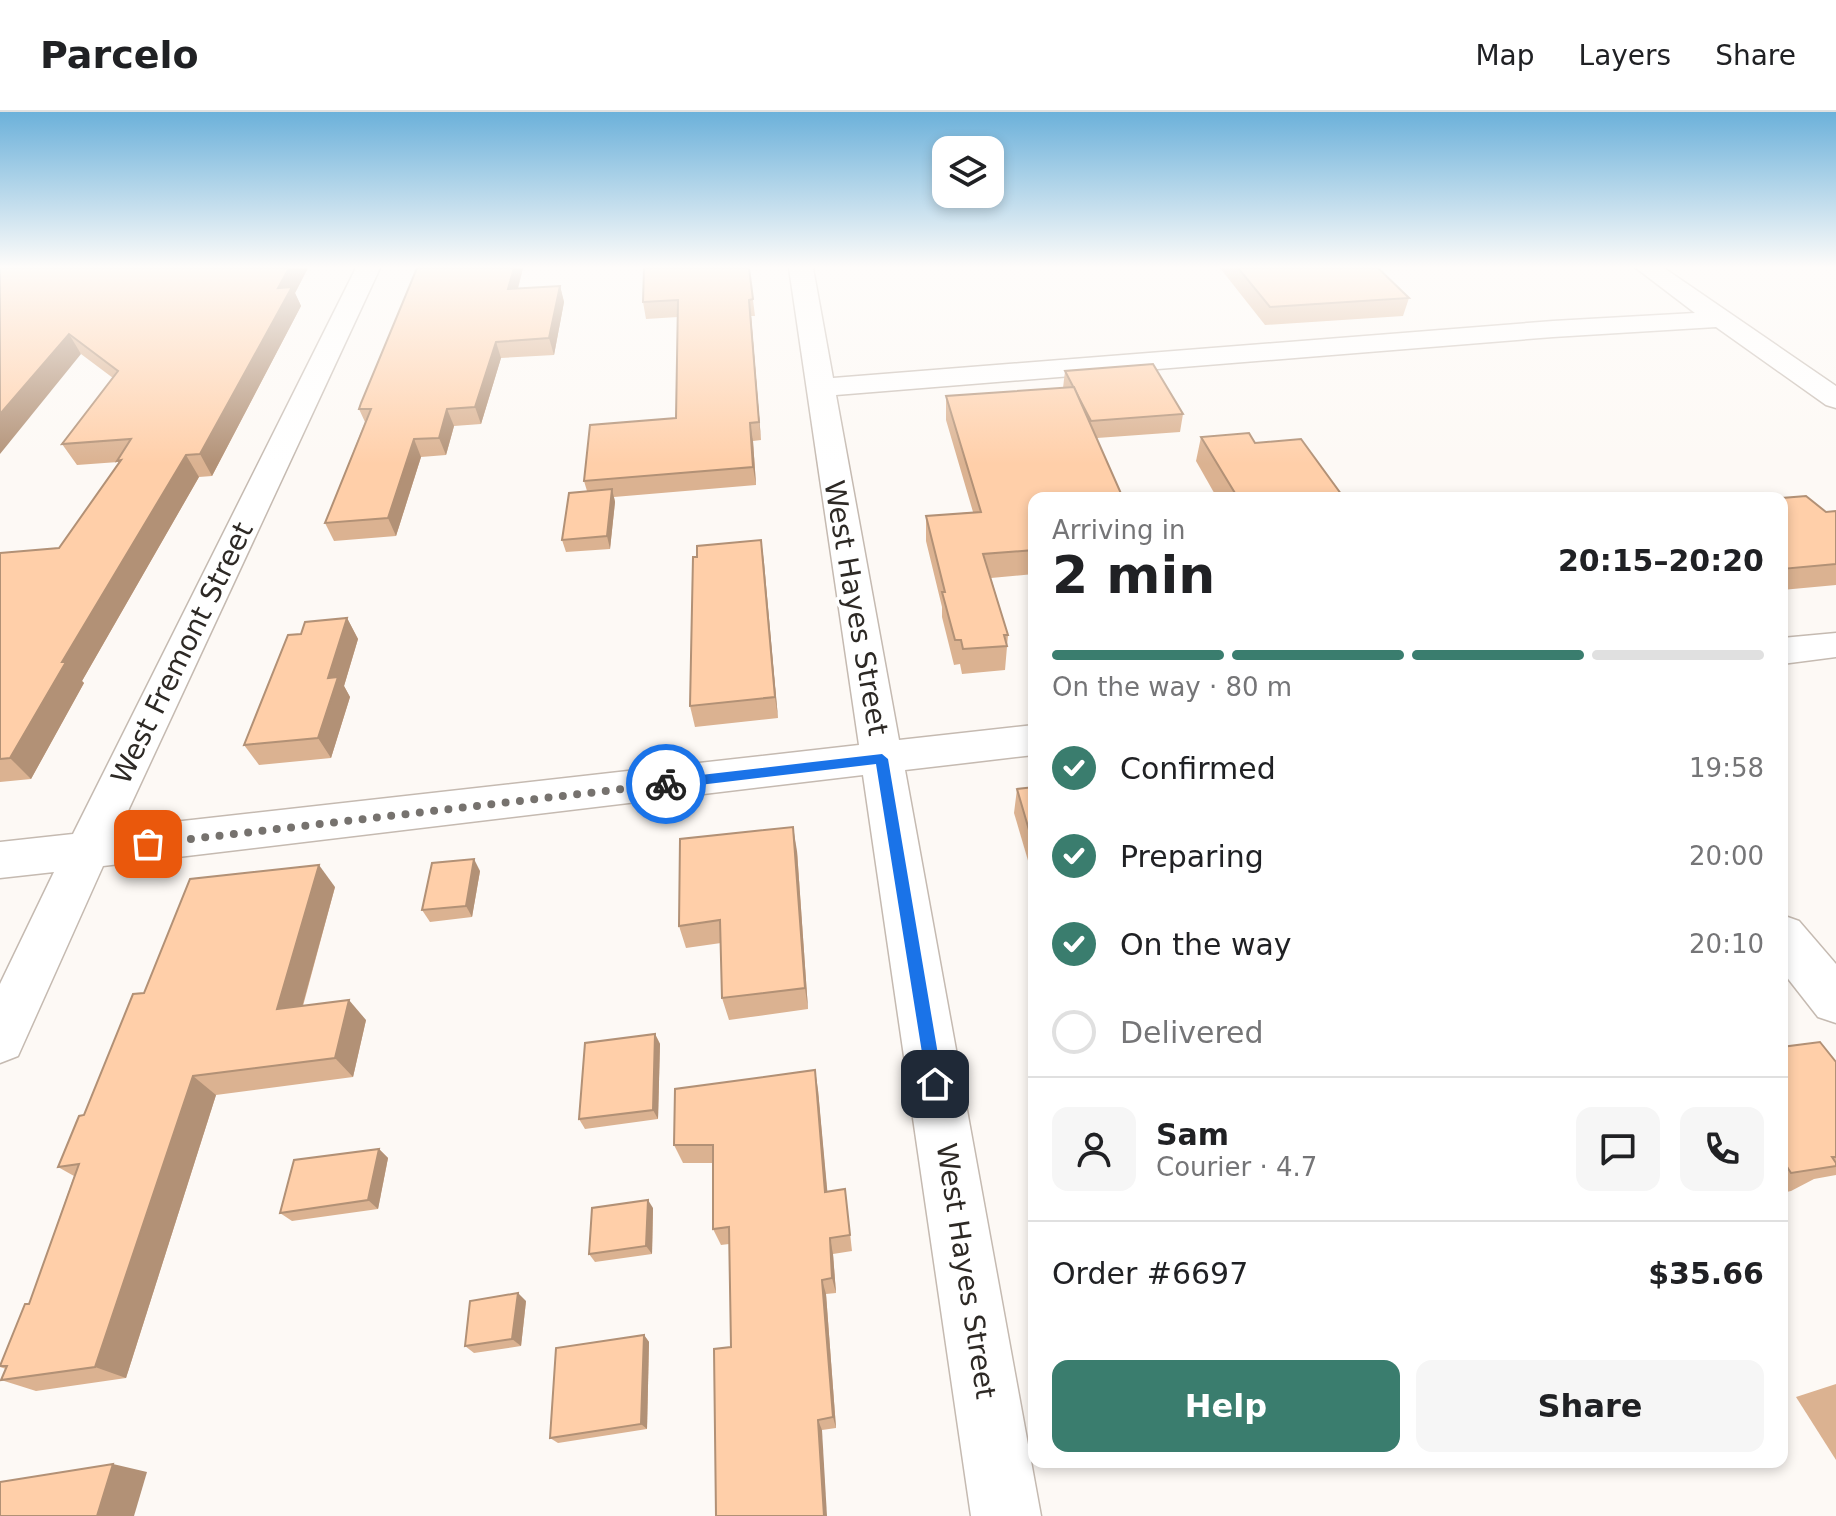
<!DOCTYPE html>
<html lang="en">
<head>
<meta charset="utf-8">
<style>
  body { margin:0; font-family:"DejaVu Sans",sans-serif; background:#f6f6f6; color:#202124; height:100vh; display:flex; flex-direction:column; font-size:30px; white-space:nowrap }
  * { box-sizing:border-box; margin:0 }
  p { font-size:26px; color:#757577 }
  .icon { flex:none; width:44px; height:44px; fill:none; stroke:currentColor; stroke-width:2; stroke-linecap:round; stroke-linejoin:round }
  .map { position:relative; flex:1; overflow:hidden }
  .drawer { position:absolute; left:1028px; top:380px; width:760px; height:976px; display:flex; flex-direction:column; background:#fff; border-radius:16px; box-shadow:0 4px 12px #0003 }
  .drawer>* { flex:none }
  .tools { position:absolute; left:932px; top:24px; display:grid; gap:16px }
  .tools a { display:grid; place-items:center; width:72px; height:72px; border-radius:16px; background:#fff; box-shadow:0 4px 12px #0003; font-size:40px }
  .pin { position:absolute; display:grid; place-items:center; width:68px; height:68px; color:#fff; margin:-34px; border-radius:16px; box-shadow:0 4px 12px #0006 }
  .courier { position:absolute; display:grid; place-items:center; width:80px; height:80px; margin:-40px; border:6px solid #1a73e8; border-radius:50%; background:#fff; color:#222; box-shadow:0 2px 10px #0007 }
  .headline em { font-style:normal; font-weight:600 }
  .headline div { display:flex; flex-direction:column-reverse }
  .headline { display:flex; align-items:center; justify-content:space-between; height:136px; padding:0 24px }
  h1 { font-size:52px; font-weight:600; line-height:60px }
  .bar { display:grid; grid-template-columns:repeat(4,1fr); gap:12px 8px; align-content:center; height:96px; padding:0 24px }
  .bar i { height:10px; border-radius:6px; background:#e0e0e0 }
  .bar .on { background:#3a7d6e }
  .bar p { grid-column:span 4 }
  .line { display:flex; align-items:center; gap:20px; padding:0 24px; border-top:2px solid #e0e0e0 }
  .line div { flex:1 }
  .round { display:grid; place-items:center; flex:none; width:84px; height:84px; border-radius:16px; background:#f6f6f6 }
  ol { padding:0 24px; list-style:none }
  li { display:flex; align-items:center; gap:24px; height:88px }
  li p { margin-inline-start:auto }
  li .icon { padding:8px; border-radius:50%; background:#3a7d6e; color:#fff; stroke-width:4 }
  li:last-child { color:#757577 }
  li i { width:44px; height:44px; border:4px solid #e0e0e0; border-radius:50% }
  .cta { display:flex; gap:16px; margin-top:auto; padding:16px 24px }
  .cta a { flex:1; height:92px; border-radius:16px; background:#3a7d6e; color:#fff; font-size:32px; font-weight:600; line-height:92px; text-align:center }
  .cta a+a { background:#f6f6f6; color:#202124 }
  header { display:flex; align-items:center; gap:48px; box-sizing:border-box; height:112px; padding:0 40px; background:#fff; border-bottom:2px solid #e0e0e0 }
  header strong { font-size:38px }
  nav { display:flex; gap:44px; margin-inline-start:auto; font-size:28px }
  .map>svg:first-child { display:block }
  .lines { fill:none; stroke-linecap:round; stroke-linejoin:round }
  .street-casing { stroke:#c5bab1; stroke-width:3 }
  .street { fill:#fff; fill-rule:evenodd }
  .wall { fill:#dbb291 }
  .shaded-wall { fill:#b29176 }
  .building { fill:#ffcfa9; stroke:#b29176; stroke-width:2 }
  .route { fill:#1a73e8 }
  .done { stroke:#76726e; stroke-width:8; stroke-dasharray:0 14.4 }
  .labels { text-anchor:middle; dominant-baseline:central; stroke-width:7; stroke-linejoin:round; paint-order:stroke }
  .street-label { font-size:28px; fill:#2d2925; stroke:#fff }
</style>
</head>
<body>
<header>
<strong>Parcelo</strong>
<nav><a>Map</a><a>Layers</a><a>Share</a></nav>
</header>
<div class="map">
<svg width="1836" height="1404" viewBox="0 0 1836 1404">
  <rect width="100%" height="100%" fill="#fdf9f5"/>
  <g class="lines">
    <g class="street-casing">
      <g id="street">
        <polygon points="356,156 380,156 120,716 859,633 789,156 813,156 833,266 1553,209 1695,201 1636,156 1664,156 1836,274 1836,296 1826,293 1716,215 1553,225 836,283 899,628 1034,613 1034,643 905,658 1041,1404 971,1404 863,663 103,754 18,944 0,951 0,872 54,760 0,766 0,730 73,722"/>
        <polygon points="1836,521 1836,545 1782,552 1782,526"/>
        <polygon points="1782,803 1799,809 1836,852 1836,911 1818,905 1782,859"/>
      </g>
    </g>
    <use href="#street" class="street"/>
  </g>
  <g class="wall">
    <polygon points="0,156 308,156 295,181 301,194 212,364 199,365 82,569 84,571 31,667 0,670 0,441 59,436 119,352 118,350 77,353 62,332 113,266 81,242"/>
    <polygon points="417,156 523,156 518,177 560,174 564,190 554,243 501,246 481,312 454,314 446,343 421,345 396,424 334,429 325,411 365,310 359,297"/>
    <polygon points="749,156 755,204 751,204 761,328 753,329 756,373 614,385 615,390 610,437 566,440 562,428 587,379 584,369 676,306 678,205 646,207 643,190"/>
    <polygon points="1220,156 1378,156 1409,186 1403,204 1265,213"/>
    <polygon points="1065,259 1183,302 1180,320 1097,326 1034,386 1034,462 991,466 1008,523 1005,558 962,562 960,552 954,553 942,505 942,495 926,429 926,404 973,400 946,308 946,284 1063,276"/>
    <polygon points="1201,325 1255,331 1344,386 1217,386 1196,349"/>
    <polygon points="1782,386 1826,400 1836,399 1836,473 1782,478"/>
    <polygon points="761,428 778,606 695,615 690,594"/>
    <polygon points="347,506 358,527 344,574 350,585 331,646 259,653 244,633 301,522"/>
    <polygon points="1034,675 1034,769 1014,701 1017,677"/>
    <polygon points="797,739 808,897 729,908 722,886 721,831 686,836 679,814"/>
    <polygon points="480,759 472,805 430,810 422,798"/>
    <polygon points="335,775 303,894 366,908 353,965 216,983 126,1266 36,1279 1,1268 6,1257 0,1255 29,1192 74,1064 58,1055 144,881"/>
    <polygon points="655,922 660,932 658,1007 585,1017 579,1007"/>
    <polygon points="1782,935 1836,950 1836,1063 1814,1067 1791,1079 1782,1081"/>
    <polygon points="818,978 827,1080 845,1077 852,1139 833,1142 836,1181 826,1182 836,1316 822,1318 731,1235 729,1132 721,1133 713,1117 713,1051 683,1051 674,1033"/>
    <polygon points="379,1037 388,1046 378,1097 292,1109 280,1101"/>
    <polygon points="653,1096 652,1142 595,1150 589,1142"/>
    <polygon points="526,1189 521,1234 474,1241 465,1234"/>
    <polygon points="644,1223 649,1230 647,1317 558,1331 550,1326"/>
    <polygon points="1836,1272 1836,1348 1796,1285"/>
  </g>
  <g class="shaded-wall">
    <polygon points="289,156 308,156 295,181 301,194 212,364 200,342 278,176"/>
    <polygon points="514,156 523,156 513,194 508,177"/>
    <polygon points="560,174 564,190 554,243 549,226"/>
    <polygon points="749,188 751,204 761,328 759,310"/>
    <polygon points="69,222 81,242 0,342 0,302"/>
    <polygon points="496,230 501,246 481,312 475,295"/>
    <polygon points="447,297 454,314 446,343 439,326"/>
    <polygon points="750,311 753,329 756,373 753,355"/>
    <polygon points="414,327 421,345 396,424 388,406"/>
    <polygon points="186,343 199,365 82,569 84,571 31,667 10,646 62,550"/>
    <polygon points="612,377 615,390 610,437 607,424"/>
    <polygon points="761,428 764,450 778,606 775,585"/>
    <polygon points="347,506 358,527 344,574 350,585 331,646 318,626 328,566"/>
    <polygon points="793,715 797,739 808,897 805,876"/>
    <polygon points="474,747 480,759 472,805 466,794"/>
    <polygon points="319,753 335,775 296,917 277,897"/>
    <polygon points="349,888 366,908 353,965 335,946"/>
    <polygon points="655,922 660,932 658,1007 653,998"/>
    <polygon points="815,958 818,978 829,1097 825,1080"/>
    <polygon points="193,964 216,983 126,1266 95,1255"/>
    <polygon points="379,1037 388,1046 378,1097 368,1088"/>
    <polygon points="648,1088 653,1096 652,1142 646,1134"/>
    <polygon points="830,1126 833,1142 836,1181 832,1166"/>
    <polygon points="822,1168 826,1182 836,1316 833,1305"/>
    <polygon points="518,1181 526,1189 521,1234 512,1227"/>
    <polygon points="644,1223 649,1230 647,1317 641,1312"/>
    <polygon points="818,1308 822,1318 827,1404 824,1404"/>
    <polygon points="113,1352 147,1360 134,1404 97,1404"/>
  </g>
  <g class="building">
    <polygon points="0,156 289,156 278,176 292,175 200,342 186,343 62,550 66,550 10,646 0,647 0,441 59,436 121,348 117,349 131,327 62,332 118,259 69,222 0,302"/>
    <polygon points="417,156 514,156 508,177 560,174 549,226 496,230 475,295 447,297 439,326 414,327 388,406 325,411 371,297 359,297 361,291"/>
    <polygon points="644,156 749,156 753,187 749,188 759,310 750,311 753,355 584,369 590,313 676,306 678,188 643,190"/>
    <polygon points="1238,156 1378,156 1409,186 1270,195"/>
    <polygon points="1153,252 1183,302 1091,309 1065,259"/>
    <polygon points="1074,275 1123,386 1034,386 1034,438 983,442 1008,523 1004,523 1007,534 963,537 961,528 955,528 942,480 945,480 926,404 981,400 946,284"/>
    <polygon points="1249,321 1255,331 1301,327 1344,386 1238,386 1201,325"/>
    <polygon points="612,377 607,424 562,428 569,381"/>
    <polygon points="1806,384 1826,400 1836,399 1836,452 1782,457 1782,386"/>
    <polygon points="761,428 775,585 690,594 693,445 697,445 697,434"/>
    <polygon points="347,506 328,566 338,565 318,626 244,633 288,523 301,522 305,510"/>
    <polygon points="1034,675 1034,735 1017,677"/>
    <polygon points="793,715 805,876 722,886 720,808 679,814 680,727"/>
    <polygon points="474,747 466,794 422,798 432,751"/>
    <polygon points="319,753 277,897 349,888 335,946 193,964 95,1255 1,1268 7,1254 0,1254 25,1192 29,1192 79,1052 58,1055 79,1004 84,1003 133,882 144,881 190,767"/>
    <polygon points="655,922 653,998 579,1007 585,931"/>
    <polygon points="1820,930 1836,950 1836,1045 1832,1045 1836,1051 1836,1054 1791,1061 1782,1047 1782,935"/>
    <polygon points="815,958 825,1080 845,1077 850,1123 830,1126 832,1166 822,1168 833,1305 818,1308 824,1404 716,1404 714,1237 731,1235 729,1115 713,1117 713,1033 674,1033 675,977"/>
    <polygon points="379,1037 368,1088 280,1101 294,1048"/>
    <polygon points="648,1088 646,1134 589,1142 592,1096"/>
    <polygon points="518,1181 512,1227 465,1234 470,1189"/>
    <polygon points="644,1223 641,1312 550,1326 556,1236"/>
    <polygon points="113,1352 97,1404 0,1404 0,1370"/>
  </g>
  <linearGradient id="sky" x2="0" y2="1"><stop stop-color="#6cb1da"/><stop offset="0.44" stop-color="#fefcfa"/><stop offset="1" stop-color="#fefcfa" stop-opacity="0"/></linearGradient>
  <rect width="1836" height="352" fill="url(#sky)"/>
  <polygon class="route" points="882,642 888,647 943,972 935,979 927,972 876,652 666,677 660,672 666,667"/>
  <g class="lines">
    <polyline class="done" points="148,732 666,672"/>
  </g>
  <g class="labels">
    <g class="street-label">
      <text transform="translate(856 496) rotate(80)">West Hayes Street</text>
      <text transform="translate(182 541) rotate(-64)">West Fremont Street</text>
      <text transform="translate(966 1159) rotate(81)">West Hayes Street</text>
    </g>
  </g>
</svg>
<div class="tools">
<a><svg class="icon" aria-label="layers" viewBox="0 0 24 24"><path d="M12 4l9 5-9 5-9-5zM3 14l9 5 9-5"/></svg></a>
</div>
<div class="pin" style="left:148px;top:732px;background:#ea580c"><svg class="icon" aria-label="bag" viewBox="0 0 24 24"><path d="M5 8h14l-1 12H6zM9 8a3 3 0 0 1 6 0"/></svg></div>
<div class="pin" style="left:935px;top:972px;background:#1f2937"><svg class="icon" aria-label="home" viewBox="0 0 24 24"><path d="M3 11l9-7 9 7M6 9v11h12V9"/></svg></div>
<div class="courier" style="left:666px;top:672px"><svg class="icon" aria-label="bike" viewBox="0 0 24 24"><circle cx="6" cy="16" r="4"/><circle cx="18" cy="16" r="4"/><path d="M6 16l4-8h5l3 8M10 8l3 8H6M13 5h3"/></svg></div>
<section class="drawer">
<div class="headline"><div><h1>2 min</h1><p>Arriving in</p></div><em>20:15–20:20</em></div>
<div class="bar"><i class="on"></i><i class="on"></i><i class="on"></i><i></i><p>On the way · 80 m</p></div>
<ol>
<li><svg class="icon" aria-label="check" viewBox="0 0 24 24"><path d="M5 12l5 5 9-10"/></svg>Confirmed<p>19:58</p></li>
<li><svg class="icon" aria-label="check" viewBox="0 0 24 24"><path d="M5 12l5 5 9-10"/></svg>Preparing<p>20:00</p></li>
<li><svg class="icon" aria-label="check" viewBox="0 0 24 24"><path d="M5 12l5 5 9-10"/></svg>On the way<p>20:10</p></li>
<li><i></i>Delivered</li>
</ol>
<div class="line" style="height:144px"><a class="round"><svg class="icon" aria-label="person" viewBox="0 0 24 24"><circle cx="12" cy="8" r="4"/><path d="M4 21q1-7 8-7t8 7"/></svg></a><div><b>Sam</b><p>Courier · 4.7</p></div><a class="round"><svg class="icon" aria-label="chat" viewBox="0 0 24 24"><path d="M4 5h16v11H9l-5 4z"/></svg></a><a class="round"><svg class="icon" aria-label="phone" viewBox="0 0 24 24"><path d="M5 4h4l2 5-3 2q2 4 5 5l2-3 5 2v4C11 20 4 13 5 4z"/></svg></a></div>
<div class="line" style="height:104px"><div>Order #6697</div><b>$35.66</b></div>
<div class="cta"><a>Help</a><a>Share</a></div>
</section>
</div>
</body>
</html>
